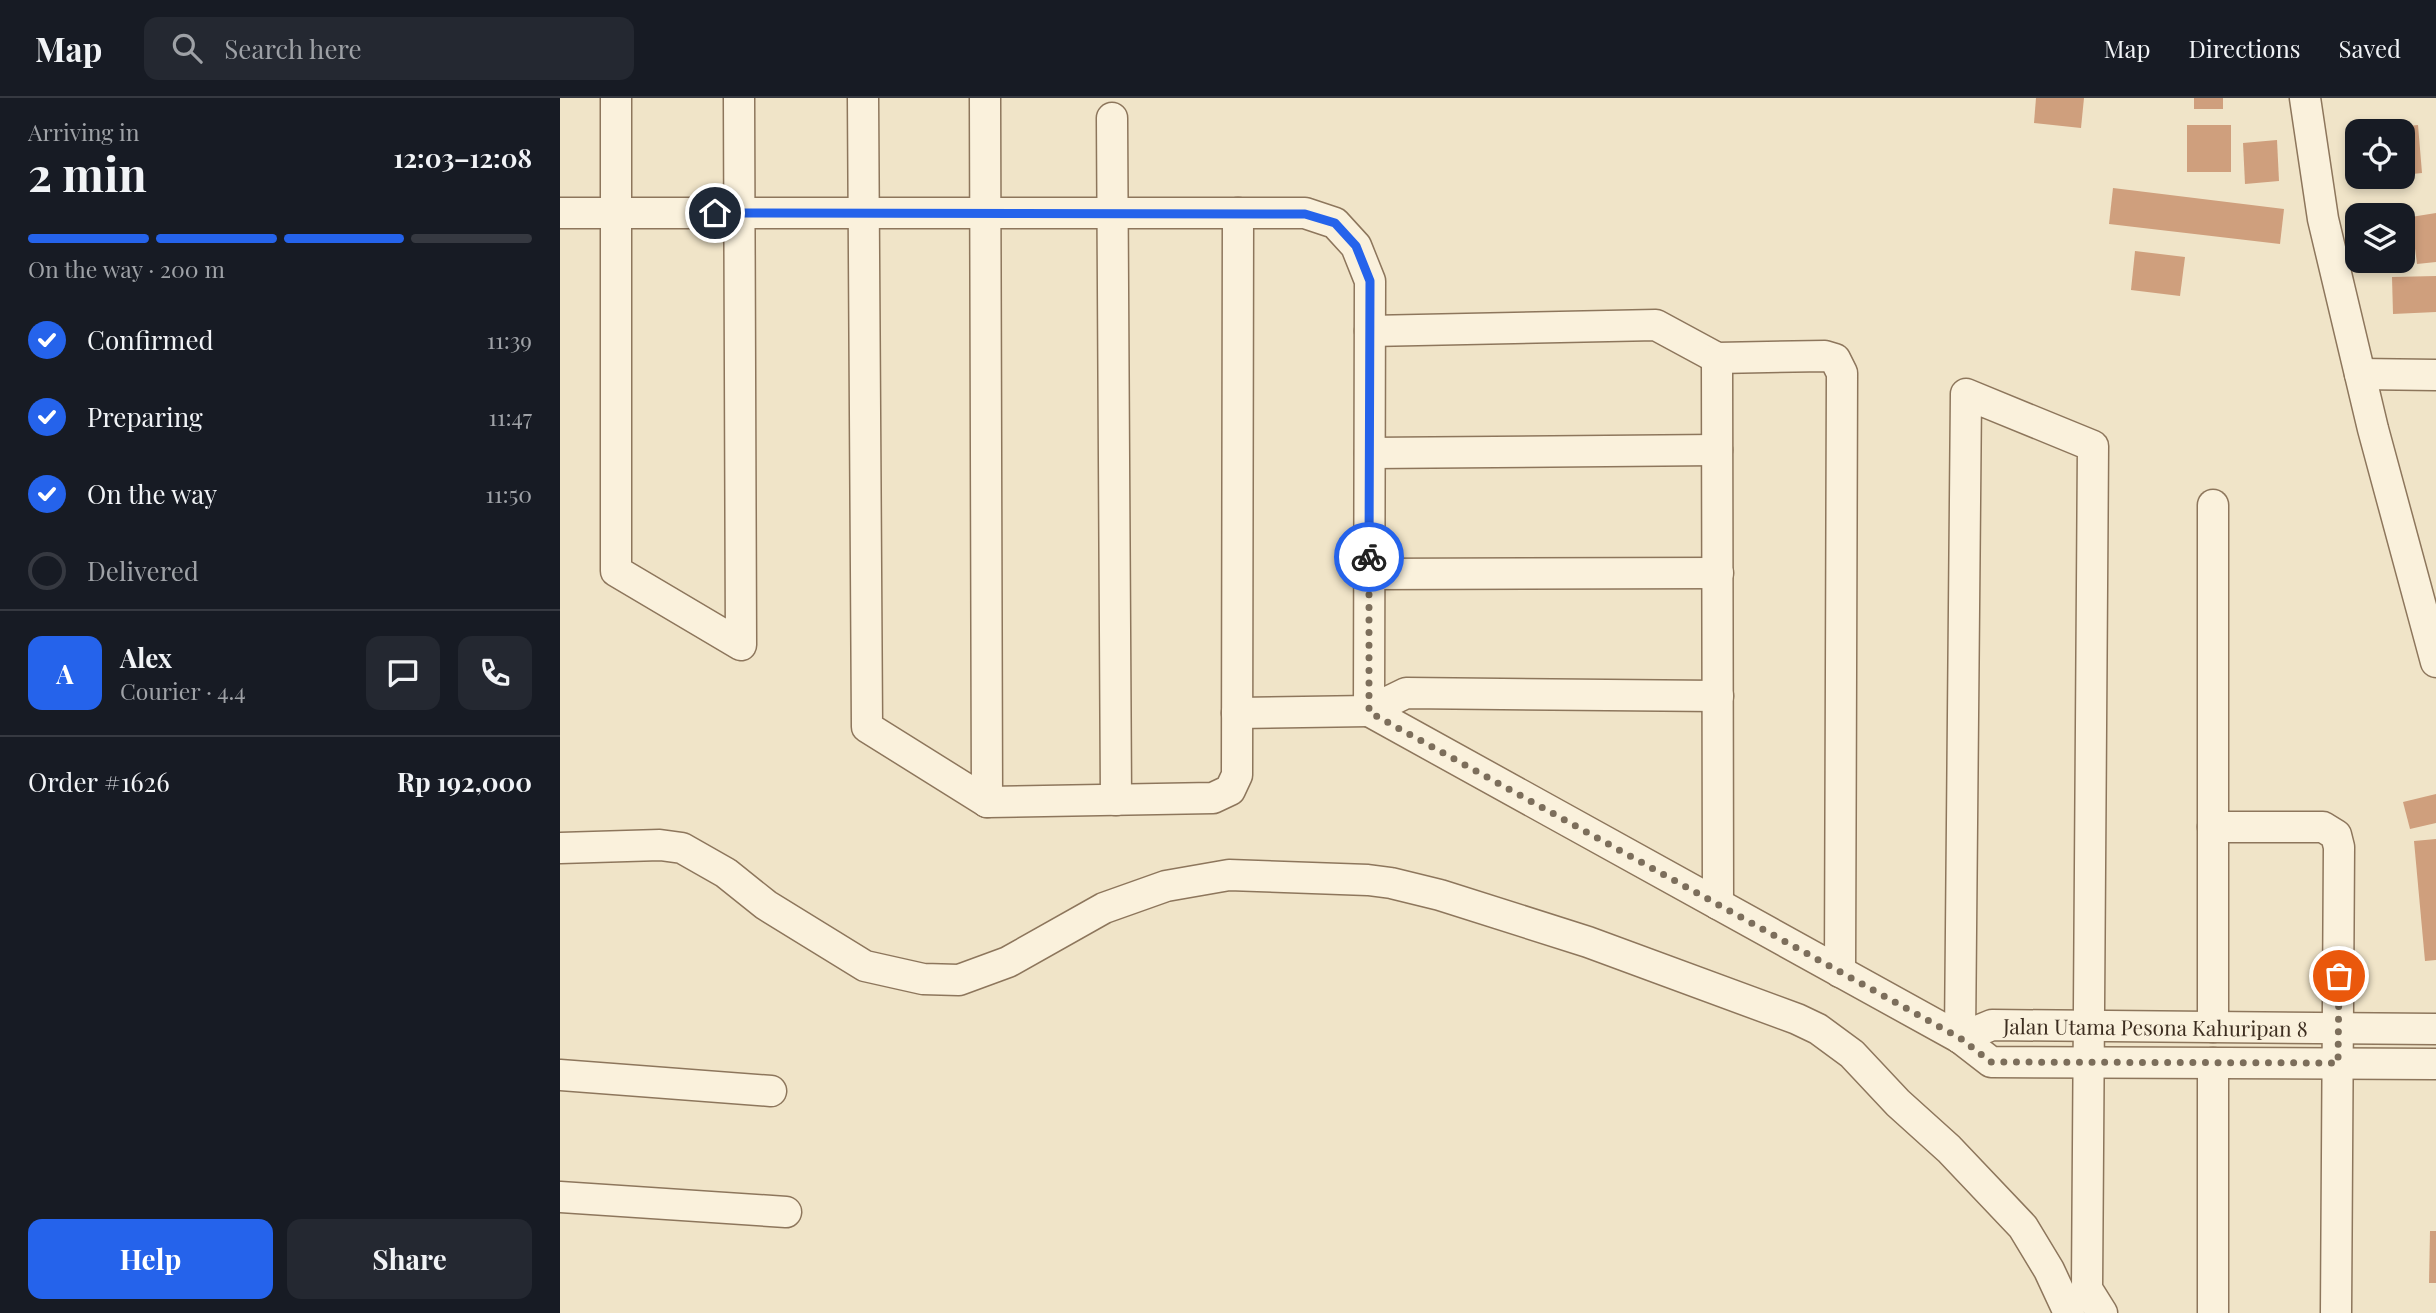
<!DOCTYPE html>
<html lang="en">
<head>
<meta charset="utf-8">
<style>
  body { margin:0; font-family:"Playfair Display",serif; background:#242831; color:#f1f3f6; height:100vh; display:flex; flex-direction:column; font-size:26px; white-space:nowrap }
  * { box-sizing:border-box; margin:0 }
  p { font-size:23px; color:#9ea1a6 }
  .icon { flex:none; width:38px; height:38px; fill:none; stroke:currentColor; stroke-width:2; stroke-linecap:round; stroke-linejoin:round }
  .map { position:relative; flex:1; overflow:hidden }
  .sheet { display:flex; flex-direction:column; background:#171b24; width:560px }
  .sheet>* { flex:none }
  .tools { position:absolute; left:1785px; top:21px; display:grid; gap:14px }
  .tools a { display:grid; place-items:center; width:70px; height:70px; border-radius:14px; background:#171b24; box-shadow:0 4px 10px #0003; font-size:35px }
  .pin { position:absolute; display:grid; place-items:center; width:60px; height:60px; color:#fff; margin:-30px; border:4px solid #fff; border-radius:50%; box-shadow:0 2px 7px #0007 }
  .courier { position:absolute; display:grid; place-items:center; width:70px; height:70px; margin:-35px; border:5px solid #2563eb; border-radius:50%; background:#fff; color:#222; box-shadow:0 2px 9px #0007 }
  .overview em { font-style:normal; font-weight:700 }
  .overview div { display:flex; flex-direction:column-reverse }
  .overview { display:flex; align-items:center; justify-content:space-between; height:119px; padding:0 28px }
  h1 { font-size:46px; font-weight:700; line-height:52px }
  .bar { display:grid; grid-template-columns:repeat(4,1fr); gap:10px 7px; align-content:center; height:84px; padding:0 28px }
  .bar i { height:9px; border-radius:5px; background:#363941 }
  .bar .active { background:#2563eb }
  .bar p { grid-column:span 4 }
  .line { display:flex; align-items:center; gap:18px; padding:0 28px; border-top:2px solid #363941 }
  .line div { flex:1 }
  .round { display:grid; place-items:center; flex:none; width:74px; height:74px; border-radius:14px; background:#242831 }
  ol { padding:0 28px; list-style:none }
  li { display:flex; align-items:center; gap:21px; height:77px }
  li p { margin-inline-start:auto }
  li .icon { padding:7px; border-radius:50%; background:#2563eb; color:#fff; stroke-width:4 }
  li:last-child { color:#9ea1a6 }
  li i { width:38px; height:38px; border:4px solid #363941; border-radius:50% }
  .button { display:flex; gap:14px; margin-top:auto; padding:14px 28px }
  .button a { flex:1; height:80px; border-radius:14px; background:#2563eb; color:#fff; font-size:28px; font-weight:700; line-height:80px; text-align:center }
  .button a+a { background:#242831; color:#f1f3f6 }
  header { display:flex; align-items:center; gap:42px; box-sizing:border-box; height:98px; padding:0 35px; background:#171b24; border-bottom:2px solid #363941 }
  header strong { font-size:33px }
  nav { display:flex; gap:38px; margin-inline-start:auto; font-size:24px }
  .search { width:490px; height:63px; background:#242831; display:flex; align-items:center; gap:18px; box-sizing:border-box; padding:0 24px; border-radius:14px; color:#9ea1a6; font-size:26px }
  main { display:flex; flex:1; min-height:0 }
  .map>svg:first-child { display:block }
  .building { fill:#cf9f7d }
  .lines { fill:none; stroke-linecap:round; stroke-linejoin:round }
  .minor-casing { stroke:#8d765c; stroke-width:33 }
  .minor { stroke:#faf1dc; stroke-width:30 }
  .done { stroke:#7c6e5b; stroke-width:7; stroke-dasharray:0 12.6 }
  .route { stroke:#2563eb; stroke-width:9 }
  .labels { text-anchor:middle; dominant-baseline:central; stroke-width:5; stroke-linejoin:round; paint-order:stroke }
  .street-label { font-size:21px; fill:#3d2e20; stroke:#f7eed8 }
</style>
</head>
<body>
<header>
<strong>Map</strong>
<div class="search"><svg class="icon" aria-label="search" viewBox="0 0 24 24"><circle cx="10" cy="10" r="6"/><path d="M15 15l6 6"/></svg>Search here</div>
<nav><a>Map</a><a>Directions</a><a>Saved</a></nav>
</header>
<main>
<section class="sheet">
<div class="overview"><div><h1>2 min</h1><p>Arriving in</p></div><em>12:03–12:08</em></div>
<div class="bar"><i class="active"></i><i class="active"></i><i class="active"></i><i></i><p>On the way · 200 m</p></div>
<ol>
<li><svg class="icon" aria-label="check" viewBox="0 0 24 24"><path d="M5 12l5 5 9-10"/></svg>Confirmed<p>11:39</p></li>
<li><svg class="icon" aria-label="check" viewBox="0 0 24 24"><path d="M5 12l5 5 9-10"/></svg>Preparing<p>11:47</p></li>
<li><svg class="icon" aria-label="check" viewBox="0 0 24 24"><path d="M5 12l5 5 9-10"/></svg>On the way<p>11:50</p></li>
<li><i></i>Delivered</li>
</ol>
<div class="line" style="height:126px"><b class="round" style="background:#2563eb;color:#fff">A</b><div><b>Alex</b><p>Courier · 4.4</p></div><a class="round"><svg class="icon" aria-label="chat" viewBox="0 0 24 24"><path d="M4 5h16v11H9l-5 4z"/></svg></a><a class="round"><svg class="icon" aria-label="phone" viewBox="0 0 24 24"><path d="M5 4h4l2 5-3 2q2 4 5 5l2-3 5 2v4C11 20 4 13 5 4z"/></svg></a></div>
<div class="line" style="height:91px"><div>Order #1626</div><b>Rp 192,000</b></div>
<div class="button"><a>Help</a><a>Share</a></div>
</section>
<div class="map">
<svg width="1876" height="1215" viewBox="0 0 1876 1215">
  <rect width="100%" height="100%" fill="#f0e4c8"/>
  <g class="building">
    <polygon points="1476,0 1524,0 1521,30 1474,25"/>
    <rect x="1634" y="0" width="29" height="11"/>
    <rect x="1627" y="27" width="44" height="47"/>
    <polygon points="1858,27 1862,75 1843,77 1843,33 1815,33 1815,31"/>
    <polygon points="1717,42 1719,83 1685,86 1683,45"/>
    <polygon points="1553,90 1724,111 1720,146 1549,126"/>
    <polygon points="1876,115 1876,164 1857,166 1851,119"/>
    <polygon points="1843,139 1845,139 1847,171 1822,173 1821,163 1843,163"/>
    <polygon points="1575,153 1625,159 1620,198 1571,192"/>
    <polygon points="1876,178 1876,214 1833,216 1832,179"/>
    <polygon points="1876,696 1876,725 1850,731 1843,704"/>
    <polygon points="1876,741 1876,862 1865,863 1854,743"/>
    <polygon points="1870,1133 1876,1133 1876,1185 1869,1185"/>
  </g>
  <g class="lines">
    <g class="minor-casing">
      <g id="minor">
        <polyline points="56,0 56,473 181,547 179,0"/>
        <polyline points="303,0 307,629 427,704 653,700 670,692 677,677 678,115"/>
        <polyline points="425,0 427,704"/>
        <polyline points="1745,0 1763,121 1813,331 1876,564"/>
        <polyline points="552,20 556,702"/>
        <polyline points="0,115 745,115 775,125 796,148 810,183 809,613"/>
        <polyline points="810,233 1096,227 1157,260 1265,258 1275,261 1282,275 1280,874"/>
        <polyline points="1157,260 1158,806"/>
        <polyline points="1800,276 1876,277"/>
        <polyline points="810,355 1157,352"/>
        <polyline points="1653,407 1653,929"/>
        <polyline points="809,476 1158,475"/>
        <polyline points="809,613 1400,940 1431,964 1876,966"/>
        <polyline points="677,615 809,613 846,595 1158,598"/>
        <polyline points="1653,729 1763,729 1776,737 1779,749 1776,1215"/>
        <polyline points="0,750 100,747 122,750 166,775 206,807 305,868 363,881 399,882 448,864 544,810 606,788 669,777 808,782 831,785 880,797 1028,844 1237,921 1258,931 1292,956 1338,1005 1389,1051 1463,1129 1489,1172 1509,1215"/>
        <polyline points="1400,940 1406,296 1533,348 1527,1191 1542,1215"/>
        <path id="s1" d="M1400,940L1432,927L1876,931"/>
        <polyline points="1653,965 1653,1215"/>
        <polyline points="0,977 211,993"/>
        <polyline points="0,1099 226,1114"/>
      </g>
    </g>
    <use href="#minor" class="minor"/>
  </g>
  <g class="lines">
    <polyline class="done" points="809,459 809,614 1400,940 1431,964 1778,965 1779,878"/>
    <polyline class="route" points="155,115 745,116 775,125 796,148 810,183 809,459"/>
  </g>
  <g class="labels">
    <g class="street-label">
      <text stroke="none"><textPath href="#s1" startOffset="198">Jalan Utama Pesona Kahuripan 8</textPath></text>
    </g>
  </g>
</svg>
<div class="tools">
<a><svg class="icon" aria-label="locate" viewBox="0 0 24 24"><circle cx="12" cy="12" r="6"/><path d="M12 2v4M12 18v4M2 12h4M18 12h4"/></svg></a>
<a><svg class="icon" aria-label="layers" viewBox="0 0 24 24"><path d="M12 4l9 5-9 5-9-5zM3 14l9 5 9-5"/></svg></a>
</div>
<div class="pin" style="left:1779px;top:878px;background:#ea580c"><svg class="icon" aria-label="bag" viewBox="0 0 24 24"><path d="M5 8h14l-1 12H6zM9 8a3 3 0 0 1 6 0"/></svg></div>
<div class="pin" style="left:155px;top:115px;background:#1f2937"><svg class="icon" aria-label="home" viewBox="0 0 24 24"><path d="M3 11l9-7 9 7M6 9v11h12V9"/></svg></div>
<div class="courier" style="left:809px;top:459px"><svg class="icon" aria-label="bike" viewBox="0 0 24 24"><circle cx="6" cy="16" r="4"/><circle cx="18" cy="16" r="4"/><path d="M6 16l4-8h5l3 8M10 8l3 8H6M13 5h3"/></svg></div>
</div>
</main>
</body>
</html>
